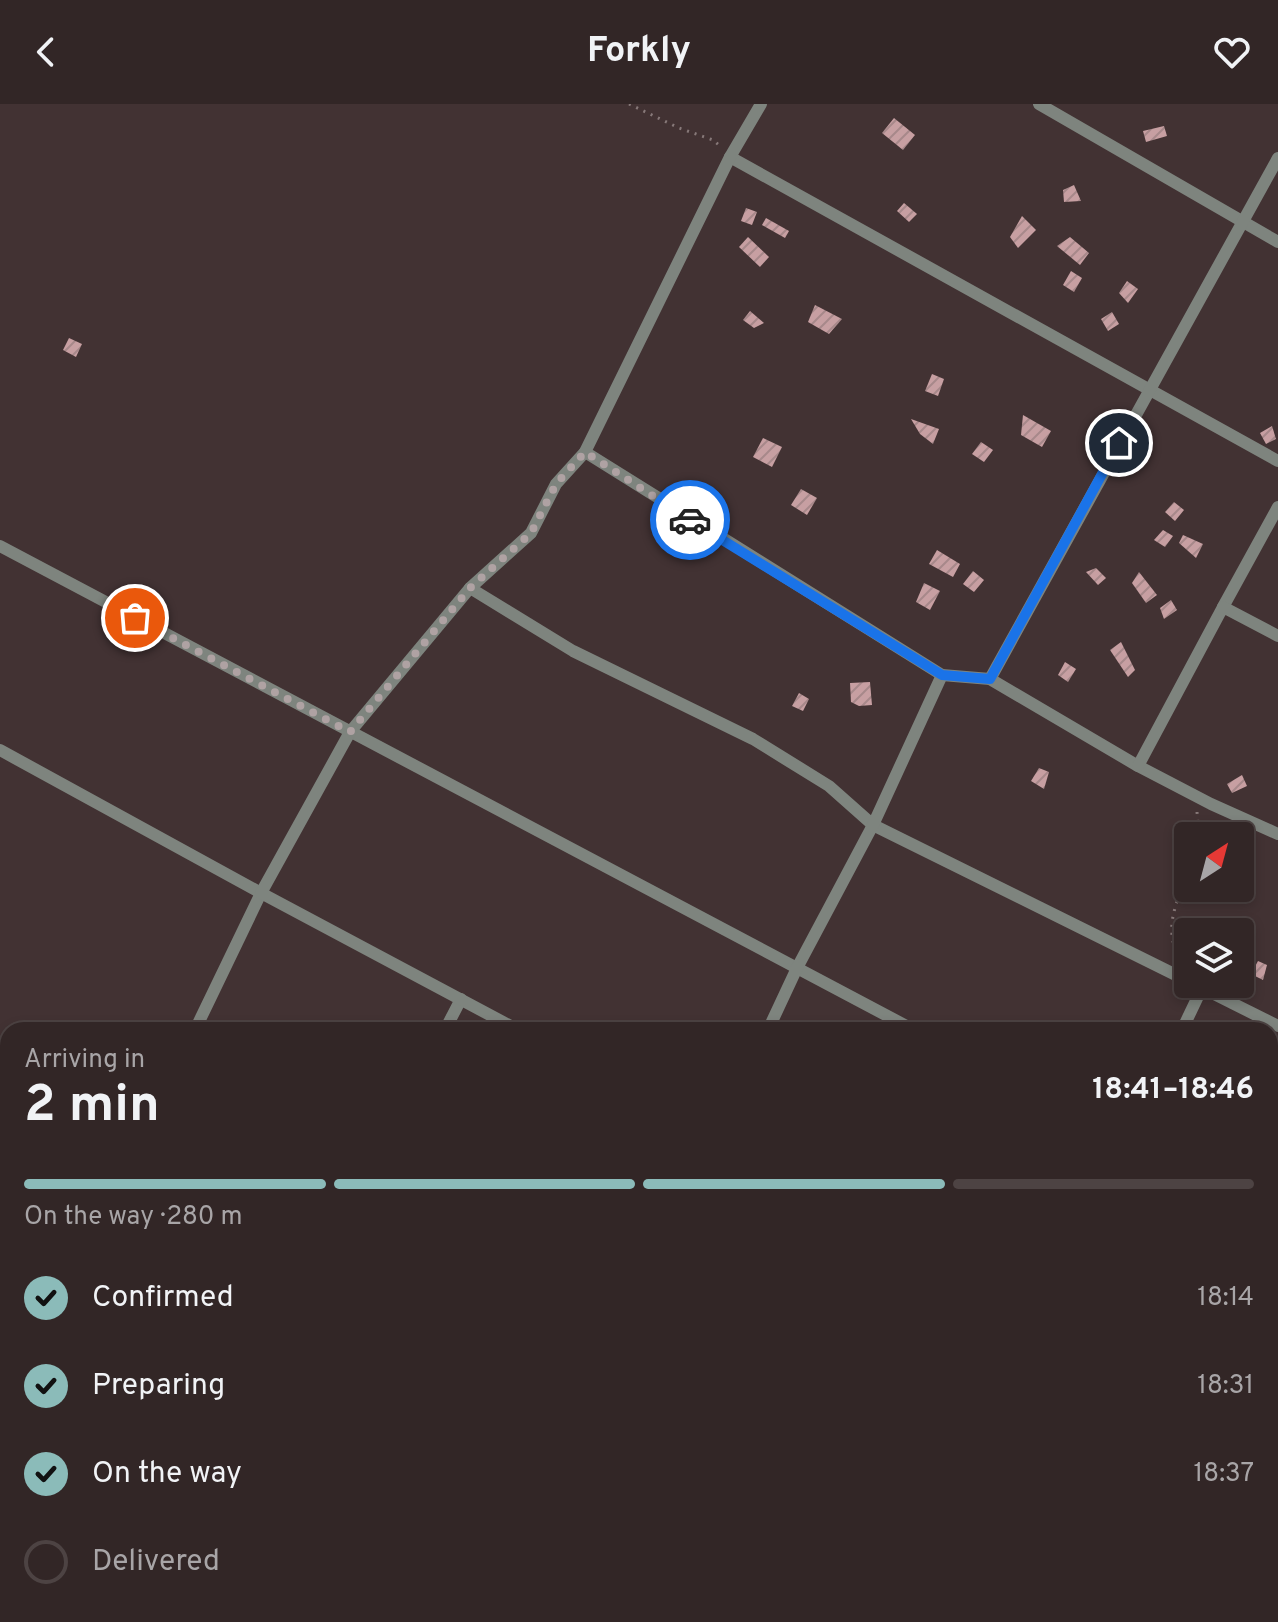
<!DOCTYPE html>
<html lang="en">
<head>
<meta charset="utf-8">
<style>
  body { margin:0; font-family:Overpass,sans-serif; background:#3d3232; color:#f1f3f6; height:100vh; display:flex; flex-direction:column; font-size:30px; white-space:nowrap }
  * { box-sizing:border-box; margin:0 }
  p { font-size:26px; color:#a8a5a7 }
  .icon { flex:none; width:44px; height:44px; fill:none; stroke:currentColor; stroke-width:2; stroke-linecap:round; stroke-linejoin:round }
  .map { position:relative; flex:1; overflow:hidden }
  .details { position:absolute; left:0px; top:918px; width:1278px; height:600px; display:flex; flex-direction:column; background:#322626; border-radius:24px 24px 0 0; box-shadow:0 4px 12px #0003,0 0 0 2px #4d4343 }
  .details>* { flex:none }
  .needle { width:52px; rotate:36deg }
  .controls { position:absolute; left:1174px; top:718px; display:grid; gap:16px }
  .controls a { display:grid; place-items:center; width:80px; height:80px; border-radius:8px; background:#322626; box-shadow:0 4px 12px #0003,0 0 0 2px #4d4343; font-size:40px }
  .pin { position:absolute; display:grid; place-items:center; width:68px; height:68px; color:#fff; margin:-34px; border:4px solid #fff; border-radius:50%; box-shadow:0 2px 8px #0007 }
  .courier { position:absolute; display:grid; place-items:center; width:80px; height:80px; margin:-40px; border:6px solid #1a73e8; border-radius:50%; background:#fff; color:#222; box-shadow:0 2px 10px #0007 }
  .summary em { font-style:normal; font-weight:700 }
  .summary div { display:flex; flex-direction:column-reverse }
  .summary { display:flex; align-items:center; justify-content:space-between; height:136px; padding:0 24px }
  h1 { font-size:52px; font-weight:700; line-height:60px }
  .bar { display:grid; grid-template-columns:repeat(4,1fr); gap:12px 8px; align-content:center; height:96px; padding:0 24px }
  .bar i { height:10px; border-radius:6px; background:#4d4343 }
  .bar .on { background:#8bbbb9 }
  .bar p { grid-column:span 4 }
  ol { padding:0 24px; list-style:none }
  li { display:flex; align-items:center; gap:24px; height:88px }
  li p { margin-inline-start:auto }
  li .icon { padding:8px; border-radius:50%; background:#8bbbb9; color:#111; stroke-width:4 }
  li:last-child { color:#a8a5a7 }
  li i { width:44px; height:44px; border:4px solid #4d4343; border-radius:50% }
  header { display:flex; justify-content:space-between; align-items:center; height:104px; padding:0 24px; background:#322626; font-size:36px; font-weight:700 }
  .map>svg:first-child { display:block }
  .building { fill:url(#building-hatch) }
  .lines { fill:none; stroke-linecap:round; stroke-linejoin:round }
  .path { stroke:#877979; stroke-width:3; stroke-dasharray:2 6; stroke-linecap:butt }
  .street { stroke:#7e847e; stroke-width:12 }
  .done { stroke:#afa2a3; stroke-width:8; stroke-dasharray:0 14.4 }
  .route { stroke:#1a73e8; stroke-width:10 }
</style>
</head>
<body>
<header><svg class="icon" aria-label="back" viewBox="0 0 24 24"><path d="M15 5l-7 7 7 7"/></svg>Forkly<svg class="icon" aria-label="heart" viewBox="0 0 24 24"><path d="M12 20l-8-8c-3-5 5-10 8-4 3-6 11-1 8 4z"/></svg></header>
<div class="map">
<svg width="1278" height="1518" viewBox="0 0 1278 1518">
  <defs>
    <pattern id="building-hatch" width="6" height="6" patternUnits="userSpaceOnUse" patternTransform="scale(2)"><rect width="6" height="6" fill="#c79fa2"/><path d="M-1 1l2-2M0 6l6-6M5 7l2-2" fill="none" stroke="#a7888a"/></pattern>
  </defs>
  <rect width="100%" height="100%" fill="#423233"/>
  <g class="building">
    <polygon points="894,14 915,31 903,46 882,29"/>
    <polygon points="1164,22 1167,32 1146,38 1143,27"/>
    <polygon points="1074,81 1081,97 1064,98 1063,86"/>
    <polygon points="904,99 917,110 909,118 897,107"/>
    <polygon points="746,104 757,108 752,121 741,117"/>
    <polygon points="1022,112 1036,126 1018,144 1010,133"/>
    <polygon points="766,114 789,127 785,134 762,121"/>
    <polygon points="748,133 769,153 760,163 739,143"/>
    <polygon points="1070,133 1089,149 1080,161 1057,142"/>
    <polygon points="1071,167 1082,174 1074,188 1063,181"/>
    <polygon points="1127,177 1138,185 1128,199 1119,189"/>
    <polygon points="815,201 842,215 829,230 808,218"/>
    <polygon points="750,207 764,219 754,224 743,216"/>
    <polygon points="1112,208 1119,220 1108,227 1101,215"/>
    <polygon points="69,234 82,240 76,253 63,246"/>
    <polygon points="932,270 944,275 938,292 925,287"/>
    <polygon points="1023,311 1051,327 1042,343 1021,331"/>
    <polygon points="911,315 939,325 933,340 920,330"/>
    <polygon points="1272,322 1276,335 1266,340 1260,329"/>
    <polygon points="763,334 782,343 772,363 753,353"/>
    <polygon points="981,338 993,346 984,358 972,350"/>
    <polygon points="801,385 817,394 807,411 791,401"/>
    <polygon points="1174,398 1184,406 1175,417 1165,408"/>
    <polygon points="1163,426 1173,432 1165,443 1154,436"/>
    <polygon points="1183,431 1203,440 1196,454 1179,439"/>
    <polygon points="937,446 960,460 953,473 929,460"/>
    <polygon points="1096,464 1106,474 1098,481 1086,468"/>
    <polygon points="973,467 984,476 974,488 963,480"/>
    <polygon points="1139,468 1157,491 1146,499 1132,479"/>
    <polygon points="924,479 940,487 930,506 916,498"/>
    <polygon points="1171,496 1177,506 1164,515 1160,504"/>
    <polygon points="1121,538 1135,566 1128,573 1110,546"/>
    <polygon points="1065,558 1076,565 1068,578 1058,571"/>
    <polygon points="870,578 872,601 859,602 851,598 850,579"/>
    <polygon points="799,589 809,595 803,607 792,602"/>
    <polygon points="1039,664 1049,668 1044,685 1031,677"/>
    <polygon points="1242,671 1247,682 1232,689 1227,680"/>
    <polygon points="1258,857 1267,861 1263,876 1251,870"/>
  </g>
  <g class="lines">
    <g class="path">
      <polyline points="629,0 679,24 713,36 720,42"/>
      <polyline points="1197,708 1199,732"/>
      <path d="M1184,860C1161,830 1175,801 1188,770"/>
    </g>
    <g class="street">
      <polyline points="1039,0 1278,138"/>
      <polyline points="730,53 1278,357"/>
      <polyline points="585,348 942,571 990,575 1138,662 1211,700 1278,730"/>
      <polyline points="0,442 914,926"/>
      <polyline points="470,484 573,547 753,635 829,682 873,721 1188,877"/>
      <polyline points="1223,503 1278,403"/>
      <polyline points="990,575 1278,54"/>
      <polyline points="0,646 261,789 195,926"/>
      <polyline points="1138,662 1223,503 1278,532"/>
      <polyline points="1194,880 1278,922"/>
      <polyline points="445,926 461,895"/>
      <polyline points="518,926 261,789 350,628 470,484 531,429 556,380 585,348 730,53 761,0"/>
      <polyline points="768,926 797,864 873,721 942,571"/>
      <polyline points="1182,926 1202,884"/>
      <polyline points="0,1100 8,1104"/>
      <polyline points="1270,1114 1278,1118"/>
      <polyline points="0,1320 8,1304"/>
      <polyline points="0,1431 8,1434"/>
      <polyline points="1270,1481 1278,1470"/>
      <polyline points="463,1510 478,1518"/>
      <polyline points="146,1518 150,1510"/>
      <polyline points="388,1518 392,1510"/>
      <polyline points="766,1518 770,1510"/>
      <polyline points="1242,1518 1248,1510"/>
    </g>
  </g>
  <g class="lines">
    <polyline class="done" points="135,514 350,628 470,484 531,429 556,380 585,348 690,416"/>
    <polyline class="route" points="690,416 942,571 990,575 1119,339"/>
  </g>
</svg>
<div class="controls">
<a><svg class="needle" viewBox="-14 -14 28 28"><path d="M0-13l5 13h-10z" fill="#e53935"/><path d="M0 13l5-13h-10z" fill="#a8a5a7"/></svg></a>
<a><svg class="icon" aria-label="layers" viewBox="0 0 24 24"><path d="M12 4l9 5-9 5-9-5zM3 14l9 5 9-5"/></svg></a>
</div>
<div class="pin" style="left:135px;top:514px;background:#ea580c"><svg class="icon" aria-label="bag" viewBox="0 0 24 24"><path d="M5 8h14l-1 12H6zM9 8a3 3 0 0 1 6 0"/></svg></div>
<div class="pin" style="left:1119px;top:339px;background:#1f2937"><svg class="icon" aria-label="home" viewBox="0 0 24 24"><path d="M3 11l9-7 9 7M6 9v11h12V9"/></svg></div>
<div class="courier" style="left:690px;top:416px"><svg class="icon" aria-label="car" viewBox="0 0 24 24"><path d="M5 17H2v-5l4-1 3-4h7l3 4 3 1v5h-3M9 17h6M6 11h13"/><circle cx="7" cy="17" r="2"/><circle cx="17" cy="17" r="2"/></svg></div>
<section class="details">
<div class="summary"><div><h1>2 min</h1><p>Arriving in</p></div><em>18:41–18:46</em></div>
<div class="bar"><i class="on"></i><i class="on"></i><i class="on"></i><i></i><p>On the way · 280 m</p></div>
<ol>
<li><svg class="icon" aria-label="check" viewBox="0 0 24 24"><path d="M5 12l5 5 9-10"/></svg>Confirmed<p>18:14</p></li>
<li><svg class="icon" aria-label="check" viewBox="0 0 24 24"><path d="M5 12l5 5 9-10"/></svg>Preparing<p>18:31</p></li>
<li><svg class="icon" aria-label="check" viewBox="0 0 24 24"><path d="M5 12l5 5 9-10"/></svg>On the way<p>18:37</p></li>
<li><i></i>Delivered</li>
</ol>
</section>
</div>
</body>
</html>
